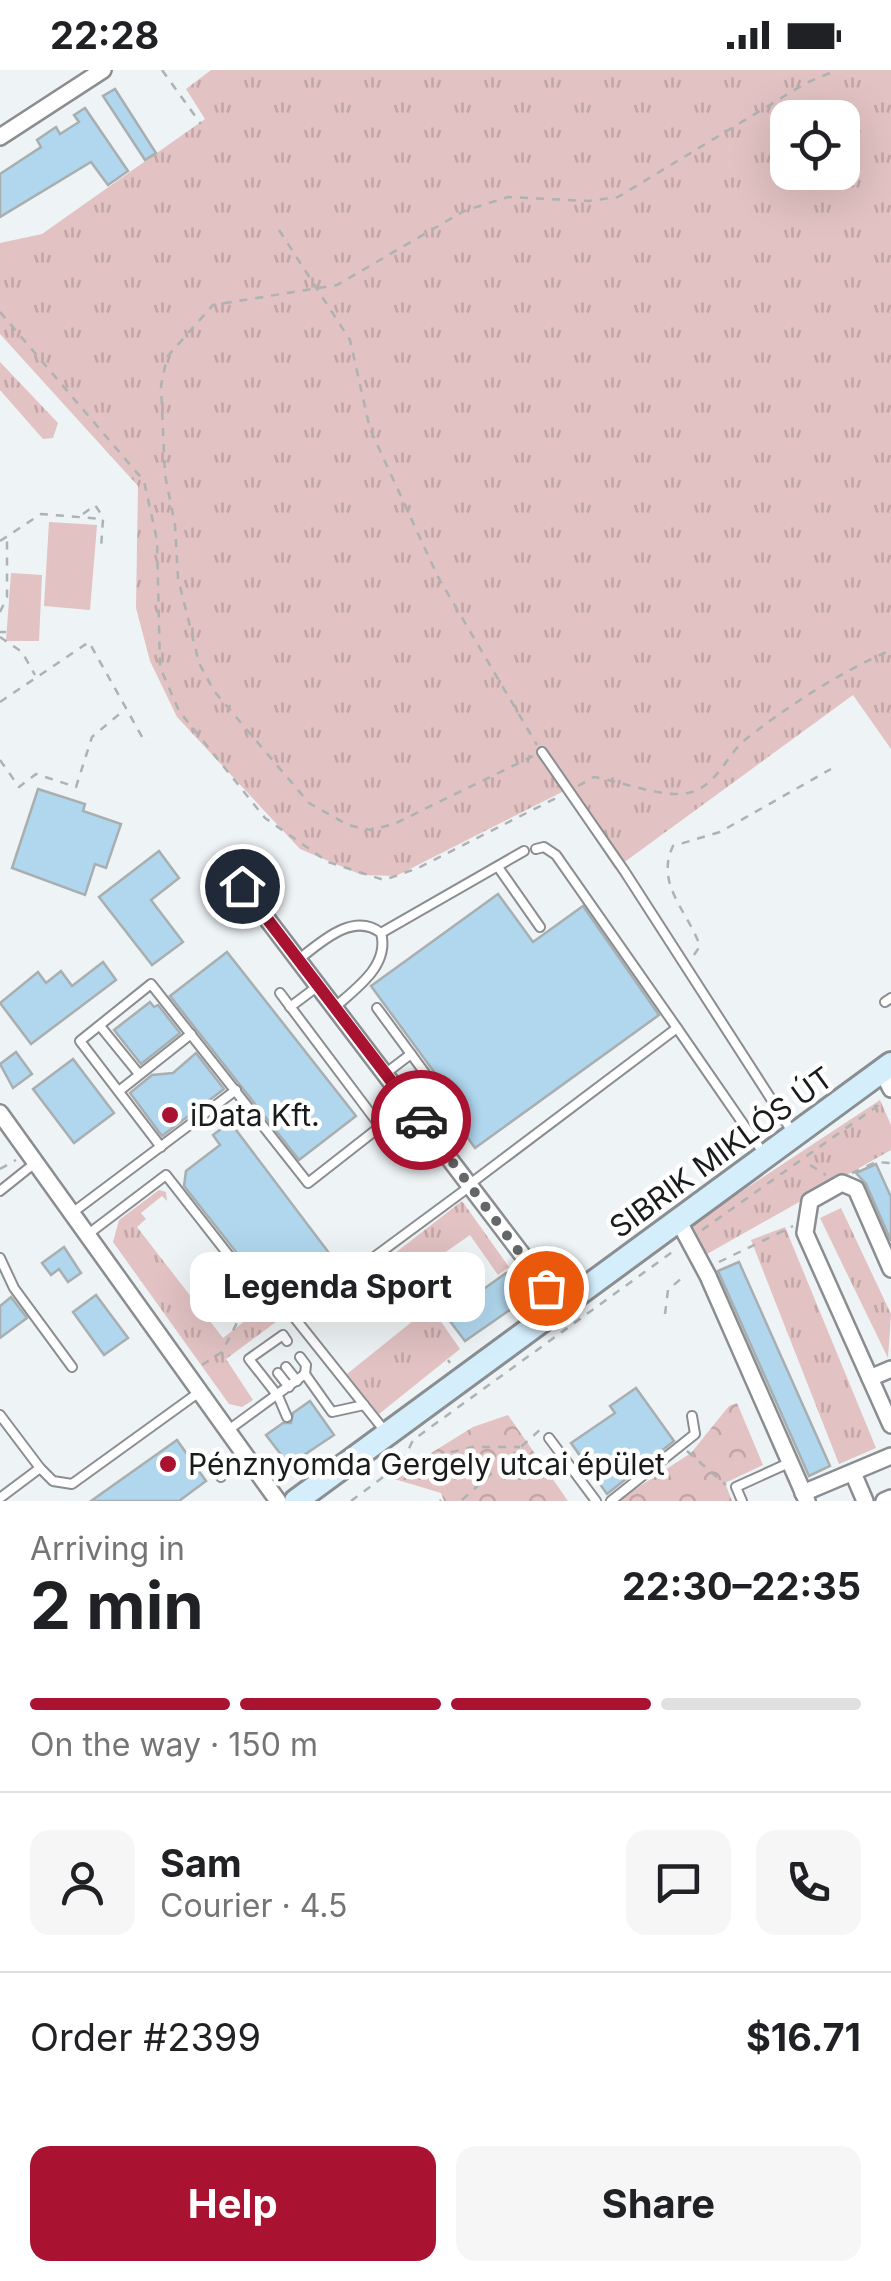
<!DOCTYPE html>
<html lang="en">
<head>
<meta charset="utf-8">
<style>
  body { margin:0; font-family:Inter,sans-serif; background:#f6f6f6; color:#202124; height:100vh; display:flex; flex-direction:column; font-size:38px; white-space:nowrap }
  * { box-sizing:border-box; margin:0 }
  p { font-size:32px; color:#757577 }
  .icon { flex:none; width:55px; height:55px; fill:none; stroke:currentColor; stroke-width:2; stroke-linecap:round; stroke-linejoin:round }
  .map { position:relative; height:1431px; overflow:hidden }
  .drawer { display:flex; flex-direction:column; background:#fff; flex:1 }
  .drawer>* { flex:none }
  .controls { position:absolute; left:770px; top:30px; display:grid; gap:20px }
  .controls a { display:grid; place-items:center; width:90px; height:90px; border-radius:20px; background:#fff; box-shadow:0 10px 40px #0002; font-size:50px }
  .pin { position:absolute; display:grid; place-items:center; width:85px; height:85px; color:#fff; margin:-42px; border:5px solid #fff; border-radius:50%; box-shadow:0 2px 10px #0007 }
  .courier { position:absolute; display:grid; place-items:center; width:100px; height:100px; margin:-50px; border:8px solid #a91231; border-radius:50%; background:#fff; color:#222; box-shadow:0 2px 12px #0007 }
  .bubble { position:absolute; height:70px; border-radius:20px; background:#fff; box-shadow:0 10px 40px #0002; font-size:32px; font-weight:700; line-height:70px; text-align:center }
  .headline em { font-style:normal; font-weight:700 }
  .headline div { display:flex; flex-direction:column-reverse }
  .headline { display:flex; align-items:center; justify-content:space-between; height:170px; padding:0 30px }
  h1 { font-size:65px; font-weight:700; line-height:75px }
  .bar { display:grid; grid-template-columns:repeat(4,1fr); gap:15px 10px; align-content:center; height:120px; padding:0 30px }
  .bar i { height:12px; border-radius:8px; background:#e0e0e0 }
  .bar .selected { background:#a91231 }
  .bar p { grid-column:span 4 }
  .line { display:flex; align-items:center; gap:25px; padding:0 30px; border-top:2px solid #e0e0e0 }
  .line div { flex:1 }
  .round { display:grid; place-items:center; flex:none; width:105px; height:105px; border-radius:20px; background:#f6f6f6 }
  .button { display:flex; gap:20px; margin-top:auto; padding:20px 30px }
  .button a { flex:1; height:115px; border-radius:20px; background:#a91231; color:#fff; font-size:40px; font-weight:700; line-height:115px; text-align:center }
  .button a+a { background:#f6f6f6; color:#202124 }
  .status { display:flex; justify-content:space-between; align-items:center; height:70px; padding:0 50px; background:#fff; direction:ltr }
  .status svg { height:28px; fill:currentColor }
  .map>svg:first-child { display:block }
  .grass { fill:url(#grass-tufts); fill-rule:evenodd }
  .park { fill:url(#park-crowns) }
  .pitch { fill:#e2c2c2 }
  .building { fill:#b0d7ee; stroke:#a9aeb0; stroke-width:2.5 }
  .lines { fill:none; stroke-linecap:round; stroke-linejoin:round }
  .lane-casing { stroke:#8a8e91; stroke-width:12 }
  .street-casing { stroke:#8a8e91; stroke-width:20 }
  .secondary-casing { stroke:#8a8e91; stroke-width:28 }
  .path { stroke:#adb2b3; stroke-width:2.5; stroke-dasharray:8 8; stroke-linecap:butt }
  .lane { stroke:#fff; stroke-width:8 }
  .street { stroke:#fff; stroke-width:15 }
  .secondary { stroke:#d4eefc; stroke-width:22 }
  .done { stroke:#646768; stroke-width:10; stroke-dasharray:0 18 }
  .route { stroke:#a91231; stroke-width:12 }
  .poi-dot { fill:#a91231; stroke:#fff; stroke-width:4 }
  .labels { text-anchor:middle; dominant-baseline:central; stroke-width:9; stroke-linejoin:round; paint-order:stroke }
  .poi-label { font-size:30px; fill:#191b1c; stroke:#fff; text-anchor:start }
  .street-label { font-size:30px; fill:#191b1c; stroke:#fff }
</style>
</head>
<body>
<div class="status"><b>22:28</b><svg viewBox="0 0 49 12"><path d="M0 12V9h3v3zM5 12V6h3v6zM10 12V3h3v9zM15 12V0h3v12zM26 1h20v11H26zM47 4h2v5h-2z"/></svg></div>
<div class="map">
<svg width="891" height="1431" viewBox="0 0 891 1431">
  <defs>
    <pattern id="grass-tufts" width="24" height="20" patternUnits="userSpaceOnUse" patternTransform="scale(2.5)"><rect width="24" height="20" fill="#e2c2c2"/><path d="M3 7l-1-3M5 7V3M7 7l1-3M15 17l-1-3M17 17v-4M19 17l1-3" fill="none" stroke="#c1a6a6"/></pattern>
    <pattern id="park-crowns" width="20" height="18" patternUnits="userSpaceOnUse" patternTransform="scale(2.5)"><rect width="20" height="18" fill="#e2c2c2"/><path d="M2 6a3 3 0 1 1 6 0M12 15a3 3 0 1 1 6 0" fill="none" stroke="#c1a6a6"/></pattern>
  </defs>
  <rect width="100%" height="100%" fill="#eef3f5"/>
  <g class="grass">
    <path d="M211,0H891V679L853,625L615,799L564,721L396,806L362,805L300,779L177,647L150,591L136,538L138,416L0,264V173L42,164L205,49L186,19ZM788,48H842V102H788Z"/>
    <polygon points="0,292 58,353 53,368 43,369 0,320"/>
    <polygon points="880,1030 891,1055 891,1080 707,1184 692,1154"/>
    <polygon points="159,1120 166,1122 167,1131 162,1126 141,1143 146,1149 137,1157 223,1268 260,1239 276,1235 284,1246 226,1289 253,1330 242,1337 229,1334 113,1172 119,1150"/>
    <polygon points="462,1131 509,1197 498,1205 470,1165 410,1207 460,1279 379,1344 347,1304 419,1246 381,1194"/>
    <polygon points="841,1138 891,1244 888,1288 820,1148"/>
    <polygon points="785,1157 876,1378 839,1394 751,1170"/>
  </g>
  <g class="park">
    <polygon points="737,1333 763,1395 725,1413 732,1431 617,1431 691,1383 729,1336"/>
    <polygon points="508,1345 568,1431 444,1431 441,1423 391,1408 473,1357"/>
  </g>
  <g class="pitch">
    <polygon points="49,452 97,455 90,540 44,536"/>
    <polygon points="11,503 42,505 39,571 6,571"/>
  </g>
  <g class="building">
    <polygon points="115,19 156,83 145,90 103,26"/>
    <polygon points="85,38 128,101 108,115 91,92 0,147 0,104 41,77 37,70 56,57 60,64 79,52 74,45"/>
    <polygon points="38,719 85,734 83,741 121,754 106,798 95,794 85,825 12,798"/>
    <polygon points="159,781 179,808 151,830 183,872 152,895 99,827"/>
    <polygon points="498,824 533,872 583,836 659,945 475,1078 434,1021 440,1010 371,916"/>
    <polygon points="227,882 356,1046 299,1090 170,926"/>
    <polygon points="103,892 116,910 31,974 0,933 38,902 46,913 61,901 72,916"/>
    <polygon points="150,932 154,937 158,935 180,963 141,994 114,960"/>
    <polygon points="16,982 32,1004 13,1018 0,994"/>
    <polygon points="196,983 224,1019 162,1066 130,1023 152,1005 173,1003"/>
    <polygon points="73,989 114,1043 74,1073 33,1019"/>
    <polygon points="230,1052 329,1183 276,1220 272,1215 266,1220 184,1116 186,1101 220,1075 213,1065"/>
    <polygon points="876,1094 891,1127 891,1171 866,1114 856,1103"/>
    <polygon points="64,1177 81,1203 68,1212 59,1199 51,1205 42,1193"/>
    <polygon points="739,1192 830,1396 809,1406 718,1201"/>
    <polygon points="506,1203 524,1230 465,1271 446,1246"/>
    <polygon points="96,1225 128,1268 104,1285 73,1242"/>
    <polygon points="11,1227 27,1248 0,1268 0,1236"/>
    <polygon points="636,1318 674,1371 607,1424 571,1373 615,1343 610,1336"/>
    <polygon points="310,1331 334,1365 289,1395 266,1365 283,1353 291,1353 293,1343"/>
    <polygon points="177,1370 206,1411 179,1431 91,1431"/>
  </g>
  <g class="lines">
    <g class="lane-casing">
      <g id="lane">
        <polyline points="542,682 625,802 793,1063"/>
        <polyline points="536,779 544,777 556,785 677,958"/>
        <polyline points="498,797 540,857"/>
        <polyline points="381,863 524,781"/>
        <path d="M298,890C320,873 353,841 381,863C390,896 355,919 334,938"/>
        <polyline points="280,923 380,1056"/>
        <polyline points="885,932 891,928"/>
        <polyline points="290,937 318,916"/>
        <polyline points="377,938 433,1014"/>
        <polyline points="100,956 139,1004"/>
        <polyline points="386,1003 411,984"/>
        <polyline points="119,1021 191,964"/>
        <polyline points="161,1077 80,971 151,914 308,1113 409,1034"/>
        <polyline points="470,1114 677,958 764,1084"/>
        <polyline points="0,1121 35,1093"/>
        <polyline points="72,1143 236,1020"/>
        <polyline points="87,1165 166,1105 263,1229 278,1227 324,1197 358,1199 469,1117"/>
        <polyline points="0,1188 14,1218 72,1297"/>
        <polyline points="278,1227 384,1360"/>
        <polyline points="287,1271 283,1265 249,1289 278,1326 287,1347"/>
        <polyline points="300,1287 306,1295 305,1304"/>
        <polyline points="286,1297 297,1311"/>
        <polyline points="278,1303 289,1317"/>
        <polyline points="0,1345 40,1398 0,1428"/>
        <polyline points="227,1361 305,1304 332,1342 364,1335"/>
        <polyline points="549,1368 596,1431"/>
        <polyline points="40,1398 53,1411 72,1414 198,1323"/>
        <polyline points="219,1402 221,1407"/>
        <polyline points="611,1431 695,1364 692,1346"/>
        <polyline points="742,1431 736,1417 791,1392"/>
      </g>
    </g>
    <g class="street-casing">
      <g id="street">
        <polyline points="0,67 103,0"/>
        <polyline points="242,816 562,1237"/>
        <polyline points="882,1001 891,1019"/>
        <polyline points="0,1043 278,1431"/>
        <polyline points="678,1150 708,1206 807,1431"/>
        <polyline points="891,1199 856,1119 842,1113 810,1131 805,1163 891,1355"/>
        <polyline points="870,1308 891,1299"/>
        <polyline points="853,1403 865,1431"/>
        <polyline points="803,1423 891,1386"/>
        <polyline points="884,1431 891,1428"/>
      </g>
    </g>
    <g class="secondary-casing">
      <polyline id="secondary" points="296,1431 891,994"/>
    </g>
    <g class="path">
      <polyline points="162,0 201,54"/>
      <polyline points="279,160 350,270 370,359 438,507 537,675"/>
      <polyline points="0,242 144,411 157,470 160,597 179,641 265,748 328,792 384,810 418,798 558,727"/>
      <polyline points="83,444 95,435 103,447"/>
      <polyline points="0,471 41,444 103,449 101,478"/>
      <polyline points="0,542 7,527 7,468"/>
      <polyline points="0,562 6,562"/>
      <polyline points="0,567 22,582 35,605"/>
      <polyline points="0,632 89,572 146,674"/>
      <polyline points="533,686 394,754 370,760 348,755 309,733 214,621 199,593 178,508 175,455 165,405 161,316 167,287 213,235 337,215 464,141 508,127 588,131 618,127 806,13 837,0"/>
      <polyline points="0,690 19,717 36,704 76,717 92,667 123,641"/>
      <path d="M578,716L594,707C621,711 665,730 692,722C718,714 727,684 746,669C792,633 839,603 891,580"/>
      <path d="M694,885L700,876C687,840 655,814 673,776L720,762L831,699"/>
      <polyline points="810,1095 826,1105"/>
      <polyline points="0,1099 16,1090"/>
      <polyline points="852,1103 876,1092 891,1093"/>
      <polyline points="702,1160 883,1032"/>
      <polyline points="719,1192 793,1156"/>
      <polyline points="665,1244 668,1220 683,1207"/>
      <polyline points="448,1290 450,1293"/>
      <polyline points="202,1295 222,1282 240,1247"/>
      <polyline points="687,1381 726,1415"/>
      <polyline points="404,1393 473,1377 520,1377"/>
      <polyline points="462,1430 542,1358"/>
      <polyline points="351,1431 402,1393 413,1370 675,1180"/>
      <polyline points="440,1431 441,1430"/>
    </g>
    <use href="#lane" class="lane"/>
    <use href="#street" class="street"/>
    <use href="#secondary" class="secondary"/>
  </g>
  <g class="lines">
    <polyline class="done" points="421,1050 546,1218"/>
    <polyline class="route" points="242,816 421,1050"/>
  </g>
  <g class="poi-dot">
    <circle cx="170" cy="1045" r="10"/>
    <circle cx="168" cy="1394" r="10"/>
  </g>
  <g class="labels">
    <g class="poi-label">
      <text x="190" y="1045">iData Kft.</text>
      <text x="188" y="1394">Pénznyomda Gergely utcai épület</text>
    </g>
    <g class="street-label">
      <text transform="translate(721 1082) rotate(-36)">SIBRIK MIKLÓS ÚT</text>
    </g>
  </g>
</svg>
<div class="controls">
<a><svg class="icon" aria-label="locate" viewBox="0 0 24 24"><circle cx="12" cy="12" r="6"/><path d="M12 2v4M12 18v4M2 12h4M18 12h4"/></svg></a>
</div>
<div class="pin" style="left:546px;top:1218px;background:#ea580c"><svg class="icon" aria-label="bag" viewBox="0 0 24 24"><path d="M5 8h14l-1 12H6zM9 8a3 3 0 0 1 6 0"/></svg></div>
<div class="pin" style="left:242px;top:816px;background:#1f2937"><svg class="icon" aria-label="home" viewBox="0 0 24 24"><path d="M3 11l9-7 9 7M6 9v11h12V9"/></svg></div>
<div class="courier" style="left:421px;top:1050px"><svg class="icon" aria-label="car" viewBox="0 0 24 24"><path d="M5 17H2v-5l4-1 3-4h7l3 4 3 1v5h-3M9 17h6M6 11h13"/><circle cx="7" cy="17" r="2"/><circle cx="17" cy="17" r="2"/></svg></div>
<div class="bubble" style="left:190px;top:1182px;width:295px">Legenda Sport</div>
</div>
<section class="drawer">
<div class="headline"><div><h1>2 min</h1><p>Arriving in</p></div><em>22:30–22:35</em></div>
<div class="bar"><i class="selected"></i><i class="selected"></i><i class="selected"></i><i></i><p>On the way · 150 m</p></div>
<div class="line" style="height:180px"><a class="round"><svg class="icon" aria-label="person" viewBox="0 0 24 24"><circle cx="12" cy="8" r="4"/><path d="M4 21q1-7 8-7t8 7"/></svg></a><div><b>Sam</b><p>Courier · 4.5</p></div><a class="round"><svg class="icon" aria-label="chat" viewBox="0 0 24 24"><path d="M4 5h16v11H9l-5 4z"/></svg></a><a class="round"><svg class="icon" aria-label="phone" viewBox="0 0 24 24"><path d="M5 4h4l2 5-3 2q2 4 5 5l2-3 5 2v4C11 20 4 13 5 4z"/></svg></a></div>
<div class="line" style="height:130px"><div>Order #2399</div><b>$16.71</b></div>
<div class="button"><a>Help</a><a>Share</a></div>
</section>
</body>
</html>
